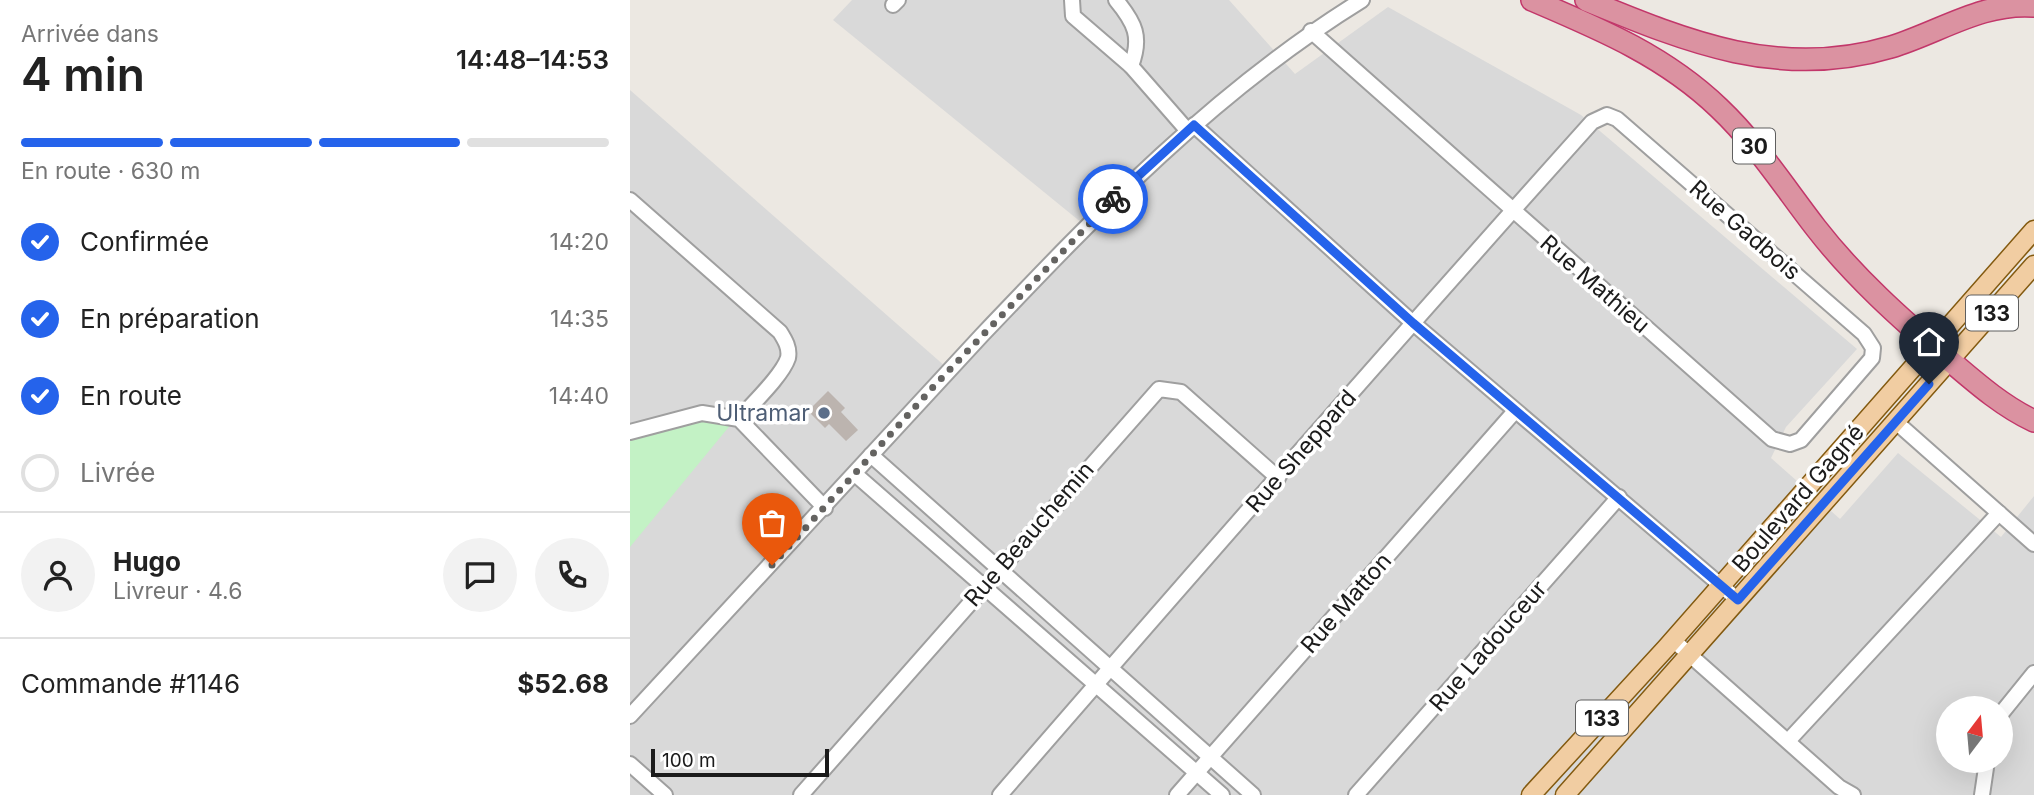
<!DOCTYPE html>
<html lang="fr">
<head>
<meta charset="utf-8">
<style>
  body { margin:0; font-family:Inter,sans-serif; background:#f2f2f2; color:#222; height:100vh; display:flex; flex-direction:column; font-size:26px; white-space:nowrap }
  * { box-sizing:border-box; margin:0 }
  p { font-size:23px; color:#767676 }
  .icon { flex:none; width:38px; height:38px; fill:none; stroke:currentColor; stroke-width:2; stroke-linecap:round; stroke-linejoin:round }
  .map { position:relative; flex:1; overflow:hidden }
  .drawer { display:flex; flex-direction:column; background:#fff; width:630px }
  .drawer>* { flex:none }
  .needle { width:46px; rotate:16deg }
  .fabs { position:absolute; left:1306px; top:696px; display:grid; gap:14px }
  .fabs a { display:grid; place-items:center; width:77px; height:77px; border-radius:50%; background:#fff; box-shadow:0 7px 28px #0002; font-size:35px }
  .scale { position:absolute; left:21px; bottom:18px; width:178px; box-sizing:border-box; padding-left:7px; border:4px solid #1b1b1b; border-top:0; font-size:19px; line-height:24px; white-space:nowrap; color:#1b1b1b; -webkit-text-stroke:5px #fff; paint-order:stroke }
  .pin { position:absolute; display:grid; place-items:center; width:60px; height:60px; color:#fff; margin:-72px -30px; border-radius:50% 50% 50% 0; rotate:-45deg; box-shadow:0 0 7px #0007 }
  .pin .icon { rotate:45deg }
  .courier { position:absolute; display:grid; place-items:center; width:70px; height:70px; margin:-35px; border:5px solid #2563eb; border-radius:50%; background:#fff; color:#222; box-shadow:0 2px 9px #0007 }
  .head em { font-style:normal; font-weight:600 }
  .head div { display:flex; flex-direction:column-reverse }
  .head { display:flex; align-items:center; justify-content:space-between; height:119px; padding:0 21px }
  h1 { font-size:46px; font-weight:600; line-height:52px }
  .bar { display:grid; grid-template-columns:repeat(4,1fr); gap:10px 7px; align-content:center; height:84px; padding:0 21px }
  .bar i { height:9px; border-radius:5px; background:#e0e0e0 }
  .bar .selected { background:#2563eb }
  .bar p { grid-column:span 4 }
  .line { display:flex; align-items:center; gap:18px; padding:0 21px; border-top:2px solid #e0e0e0 }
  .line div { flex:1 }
  .round { display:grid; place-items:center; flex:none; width:74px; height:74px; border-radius:37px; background:#f2f2f2 }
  ol { padding:0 21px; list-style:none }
  li { display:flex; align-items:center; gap:21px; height:77px }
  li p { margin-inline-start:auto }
  li .icon { padding:7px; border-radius:50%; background:#2563eb; color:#fff; stroke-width:4 }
  li:last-child { color:#767676 }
  li i { width:38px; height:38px; border:4px solid #e0e0e0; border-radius:50% }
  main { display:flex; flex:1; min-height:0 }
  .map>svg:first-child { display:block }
  .residential { fill:#d9d9d9; fill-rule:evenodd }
  .park { fill:#c3f2c5 }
  .building { fill:#bcb4af }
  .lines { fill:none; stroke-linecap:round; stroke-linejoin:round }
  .minor-casing { stroke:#9f9f9f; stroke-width:18 }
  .major-casing { stroke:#835a10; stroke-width:21 }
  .highway-casing { stroke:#c2376a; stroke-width:24 }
  .minor { stroke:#fff; stroke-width:14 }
  .major { stroke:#f1cda2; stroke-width:18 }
  .highway { stroke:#db92a1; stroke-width:21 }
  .done { stroke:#646361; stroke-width:7; stroke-dasharray:0 12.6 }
  .route { stroke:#2563eb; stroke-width:9 }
  .service-dot { fill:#5c6f8a; stroke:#fff; stroke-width:2.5 }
  .labels { text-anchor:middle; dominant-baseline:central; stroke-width:7; stroke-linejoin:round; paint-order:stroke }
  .shield { fill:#fff; stroke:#5f5f5f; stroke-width:2 }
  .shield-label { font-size:21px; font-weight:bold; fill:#1b1b1b }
  .street-label { font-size:23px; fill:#1b1b1b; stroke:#fff }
  .service-label { font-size:23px; fill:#4e5e75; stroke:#fff; text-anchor:end }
</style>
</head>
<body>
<main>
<section class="drawer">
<div class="head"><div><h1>4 min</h1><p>Arrivée dans</p></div><em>14:48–14:53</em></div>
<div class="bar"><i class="selected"></i><i class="selected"></i><i class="selected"></i><i></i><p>En route · 630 m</p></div>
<ol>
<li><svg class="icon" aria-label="check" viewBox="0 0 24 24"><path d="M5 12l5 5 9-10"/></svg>Confirmée<p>14:20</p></li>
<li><svg class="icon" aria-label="check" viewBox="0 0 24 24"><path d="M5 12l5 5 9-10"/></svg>En préparation<p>14:35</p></li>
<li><svg class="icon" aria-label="check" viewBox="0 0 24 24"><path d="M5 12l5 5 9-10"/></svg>En route<p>14:40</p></li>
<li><i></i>Livrée</li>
</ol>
<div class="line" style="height:126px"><a class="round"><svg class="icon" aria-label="person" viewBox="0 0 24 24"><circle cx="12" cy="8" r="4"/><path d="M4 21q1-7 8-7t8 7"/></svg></a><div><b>Hugo</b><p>Livreur · 4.6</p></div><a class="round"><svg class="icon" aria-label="chat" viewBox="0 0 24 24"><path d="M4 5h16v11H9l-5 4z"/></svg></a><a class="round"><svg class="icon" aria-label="phone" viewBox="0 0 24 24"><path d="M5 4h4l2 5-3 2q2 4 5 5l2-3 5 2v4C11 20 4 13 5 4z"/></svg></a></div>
<div class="line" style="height:91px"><div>Commande #1146</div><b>$52.68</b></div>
</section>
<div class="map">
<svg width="1404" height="795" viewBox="0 0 1404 795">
  <rect width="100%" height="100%" fill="#ece8e2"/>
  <path class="residential" d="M222,0H599L665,74L758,7L951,115L1227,349L1156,427L1141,458L1210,519L1268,453L1371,537L1404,496V795H0V90L316,367L452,223L203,20ZM1318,709H1370V761H1318Z"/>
  <polygon class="park" points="85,409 107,417 0,547 0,428"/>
  <polygon class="building" points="198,391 215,408 211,412 228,430 216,441 199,424 195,428 178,411"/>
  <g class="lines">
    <g class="minor-casing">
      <g id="minor">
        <polyline points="442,0 443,16 501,66"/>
        <path d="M486,0C505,23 512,37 501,66L557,130"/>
        <polyline points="263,5 268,0"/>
        <polyline points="564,125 783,323 1108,600"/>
        <path d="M0,200L150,332C155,340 160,348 158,358C152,376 122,404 109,419"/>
        <polyline points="1266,422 1404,544"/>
        <polyline points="0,432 72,413 109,419 195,508"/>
        <polyline points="241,455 623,795"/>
        <polyline points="225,474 592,795"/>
        <polyline points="1043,640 1209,787 1223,795"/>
        <polyline points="1370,715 1404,673"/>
        <path d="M0,716C118,590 234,461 352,335C469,212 586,90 732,0"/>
        <polyline points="1159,740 1369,513"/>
        <polyline points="0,764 35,795"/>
        <polyline points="171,795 529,389 551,392 648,478"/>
        <path d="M370,795C566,569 763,344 962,122L977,115L987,119L1234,334L1243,348L1242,358L1171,440L1160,444L1142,439L681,31"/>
        <polyline points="547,795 885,411"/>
        <polyline points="726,795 989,497"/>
        <polyline points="1352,795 1357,761"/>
      </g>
    </g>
    <g class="major-casing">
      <g id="major">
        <polyline points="901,795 1036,648 1404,230"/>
        <polyline points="935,795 1404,265"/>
      </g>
    </g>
    <g class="highway-casing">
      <g id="highway">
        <path d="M902,0C970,29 1035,56 1089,108C1127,144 1155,188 1186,228C1224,277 1271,319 1318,359C1345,382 1372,406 1404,421"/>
        <path d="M956,0C1058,42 1150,80 1261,47C1310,32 1352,2 1404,6"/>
      </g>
    </g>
    <use href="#minor" class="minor"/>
    <use href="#major" class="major"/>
    <use href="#highway" class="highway"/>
  </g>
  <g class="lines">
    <polyline class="done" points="142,565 305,385 483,199"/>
    <polyline class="route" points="483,199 564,125 783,323 1108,600 1299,384"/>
  </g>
  <circle class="service-dot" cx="194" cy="413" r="7"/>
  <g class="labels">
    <g class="shield">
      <rect x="1103" y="128.5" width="42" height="35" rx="5"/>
      <rect x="1336" y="295.5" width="52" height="35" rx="5"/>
      <rect x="946" y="700.5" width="52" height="35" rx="5"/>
    </g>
    <g class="shield-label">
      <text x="1124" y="146">30</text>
      <text x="1362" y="313">133</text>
      <text x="972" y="718">133</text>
    </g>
    <g class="street-label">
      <text transform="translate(1115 230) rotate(41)">Rue Gadbois</text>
      <text transform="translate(965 284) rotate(41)">Rue Mathieu</text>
      <text transform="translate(671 451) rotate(-49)">Rue Sheppard</text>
      <text transform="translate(1168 498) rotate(-49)">Boulevard Gagné</text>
      <text transform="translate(399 534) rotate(-49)">Rue Beauchemin</text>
      <text transform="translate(716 603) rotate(-49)">Rue Matton</text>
      <text transform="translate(858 646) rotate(-49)">Rue Ladouceur</text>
    </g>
    <g class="service-label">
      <text x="180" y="413">Ultramar</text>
    </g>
  </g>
</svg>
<div class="fabs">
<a><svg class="needle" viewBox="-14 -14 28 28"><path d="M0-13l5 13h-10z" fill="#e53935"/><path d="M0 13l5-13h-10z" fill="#767676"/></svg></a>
</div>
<div class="scale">100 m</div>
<div class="pin" style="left:142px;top:565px;background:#ea580c"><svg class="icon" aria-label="bag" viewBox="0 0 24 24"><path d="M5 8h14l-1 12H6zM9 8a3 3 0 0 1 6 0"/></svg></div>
<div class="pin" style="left:1299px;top:384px;background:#1f2937"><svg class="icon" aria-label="home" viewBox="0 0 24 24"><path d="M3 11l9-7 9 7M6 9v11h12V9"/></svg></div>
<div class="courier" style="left:483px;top:199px"><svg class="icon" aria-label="bike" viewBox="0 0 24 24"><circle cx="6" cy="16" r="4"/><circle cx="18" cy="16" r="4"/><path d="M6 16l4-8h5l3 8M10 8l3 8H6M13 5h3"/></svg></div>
</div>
</main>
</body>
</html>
